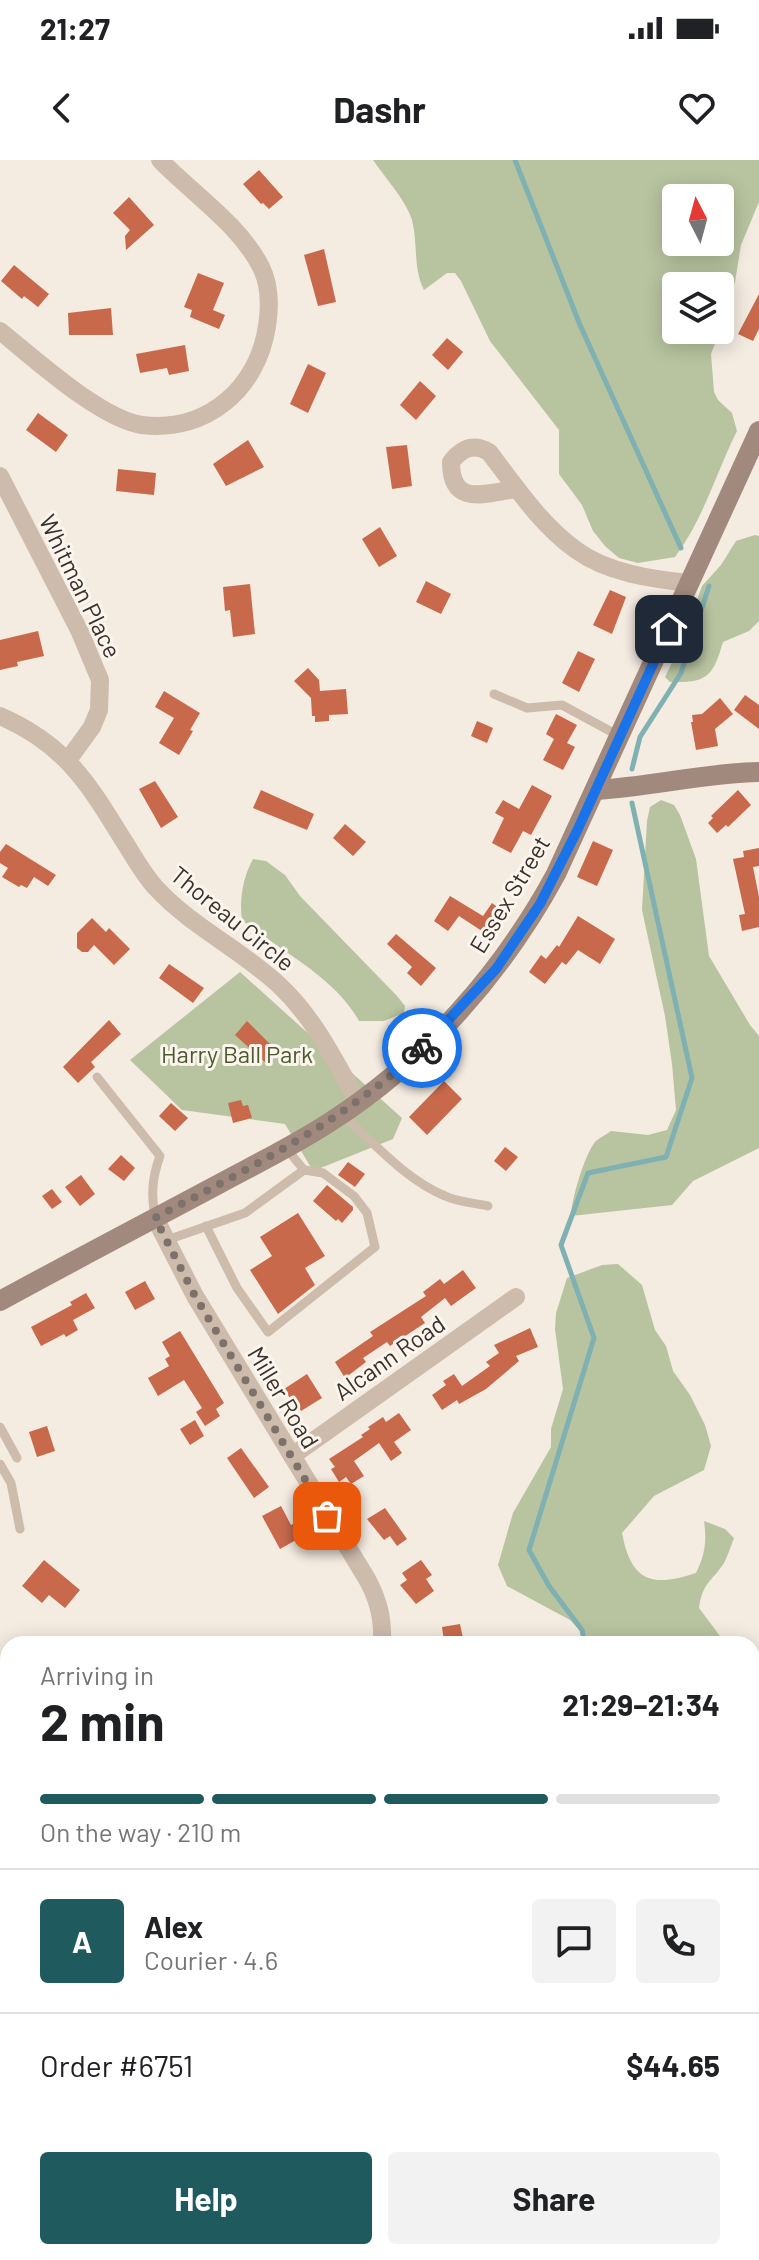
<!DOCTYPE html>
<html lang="en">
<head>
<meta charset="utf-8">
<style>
  body { margin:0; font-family:Barlow,sans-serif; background:#f2f2f2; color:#202124; height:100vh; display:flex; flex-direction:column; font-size:30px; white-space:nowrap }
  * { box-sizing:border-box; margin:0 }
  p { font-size:26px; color:#757577 }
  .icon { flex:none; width:44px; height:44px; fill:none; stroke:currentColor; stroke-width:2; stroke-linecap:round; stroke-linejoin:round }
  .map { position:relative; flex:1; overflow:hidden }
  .sheet { position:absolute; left:0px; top:1476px; width:760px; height:624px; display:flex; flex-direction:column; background:#fff; border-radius:24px 24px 0 0; box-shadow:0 4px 20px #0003 }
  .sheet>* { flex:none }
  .needle { width:52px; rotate:354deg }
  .tools { position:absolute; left:662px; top:24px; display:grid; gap:16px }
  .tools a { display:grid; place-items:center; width:72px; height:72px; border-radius:8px; background:#fff; box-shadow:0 4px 20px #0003; font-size:40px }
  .pin { position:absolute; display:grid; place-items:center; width:68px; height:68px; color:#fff; margin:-34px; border-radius:16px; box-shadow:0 4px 12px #0006 }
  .courier { position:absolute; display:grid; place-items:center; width:80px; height:80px; margin:-40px; border:6px solid #1a73e8; border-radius:50%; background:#fff; color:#222; box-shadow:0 2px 10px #0007 }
  .headline em { font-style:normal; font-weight:700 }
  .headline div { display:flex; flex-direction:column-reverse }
  .headline { display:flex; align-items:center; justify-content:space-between; height:136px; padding:0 40px }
  h1 { font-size:52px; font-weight:700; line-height:60px }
  .bar { display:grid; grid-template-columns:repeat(4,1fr); gap:12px 8px; align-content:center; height:96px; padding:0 40px }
  .bar i { height:10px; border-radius:6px; background:#e0e0e0 }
  .bar .active { background:#1f5a5e }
  .bar p { grid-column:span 4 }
  .line { display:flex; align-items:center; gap:20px; padding:0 40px; border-top:2px solid #e0e0e0 }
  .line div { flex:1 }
  .round { display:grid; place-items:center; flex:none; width:84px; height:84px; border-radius:8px; background:#f2f2f2 }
  .button { display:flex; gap:16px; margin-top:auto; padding:16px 40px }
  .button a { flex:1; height:92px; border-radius:8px; background:#1f5a5e; color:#fff; font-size:32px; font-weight:700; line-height:92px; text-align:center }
  .button a+a { background:#f2f2f2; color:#202124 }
  .status { display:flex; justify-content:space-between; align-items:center; height:56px; padding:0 40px; background:#fff; direction:ltr }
  .status svg { height:22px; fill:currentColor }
  header { display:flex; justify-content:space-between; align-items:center; height:104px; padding:0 40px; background:#fff; font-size:36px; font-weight:700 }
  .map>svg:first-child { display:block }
  .green { fill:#b8c4a0; fill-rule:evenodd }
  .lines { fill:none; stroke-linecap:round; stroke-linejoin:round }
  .stream { stroke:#7fb0b2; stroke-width:5 }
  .building { fill:#c8694b }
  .path { stroke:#b9a596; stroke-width:3; stroke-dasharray:4 4; stroke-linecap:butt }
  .lane { stroke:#cdbbac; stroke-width:9 }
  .street { stroke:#cdbbac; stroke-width:18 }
  .secondary { stroke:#a18a7d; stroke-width:20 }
  .highway { stroke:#5c4a42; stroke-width:24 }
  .done { stroke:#7c716b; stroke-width:8; stroke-dasharray:0 14.4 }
  .route { stroke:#1a73e8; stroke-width:10 }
  .labels { text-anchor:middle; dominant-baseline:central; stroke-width:6; stroke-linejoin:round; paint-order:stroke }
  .street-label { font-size:24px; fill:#3b302b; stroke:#fbf5ee }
  .park-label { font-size:24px; fill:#4a5a2e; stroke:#fbf5ee }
</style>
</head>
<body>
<div class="status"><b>21:27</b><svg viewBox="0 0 49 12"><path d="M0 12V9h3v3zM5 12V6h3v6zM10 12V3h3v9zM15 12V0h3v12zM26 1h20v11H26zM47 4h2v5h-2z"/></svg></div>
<header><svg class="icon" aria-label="back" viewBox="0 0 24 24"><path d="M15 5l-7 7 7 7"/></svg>Dashr<svg class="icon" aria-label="heart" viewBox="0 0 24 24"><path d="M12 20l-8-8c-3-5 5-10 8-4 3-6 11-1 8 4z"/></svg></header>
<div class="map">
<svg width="759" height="2100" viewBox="0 0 759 2100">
  <rect width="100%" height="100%" fill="#f4ebe1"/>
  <g class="green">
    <path d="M373,0H759V42L741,85L735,122L720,167V126H676V170H720L711,194L714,232L718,240L732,253L737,271C716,313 704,358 675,397L638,403L619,398L605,386L593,371L582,345L559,314V270L490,181L461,121L455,113H447L424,130C413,109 418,83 412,60C407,42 384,16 373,0ZM720,38V82H676V38Z"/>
    <path d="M755,375L759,376V461L749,471L723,482C713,517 707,523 670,522L665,517L682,482L702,426L721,405L736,381Z"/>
    <path d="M661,640L674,645L680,655L696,699L709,796L750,865L759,876V988L693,1021L672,1045L571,1056C571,1040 585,994 595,982C599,978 607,974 611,971L648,975L667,970L676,950L672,904L665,856L642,750L647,661L650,647Z"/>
    <path d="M253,699L266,701L285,715L300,736L397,836L405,846L404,853L384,861H359C335,817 280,791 242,760C239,740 243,717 253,699Z"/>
    <polygon points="240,812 402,958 393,979 313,1011 285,964 182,950 130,900"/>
    <path d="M618,1104L642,1125L655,1170L666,1186L673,1211L690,1235L705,1265L711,1286L704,1310L654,1336L622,1373C631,1421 651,1428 696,1413C705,1395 707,1381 704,1361L725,1369L734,1378C731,1386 728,1395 724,1403C711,1423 703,1421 699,1448L726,1484H593L570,1460L507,1426L498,1405L513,1353L551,1287V1269L563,1229L555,1169L556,1153L567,1118L602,1105Z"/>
    <polygon points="0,1517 8,1521 8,1650 0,1650"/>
    <polygon points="759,1763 759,2100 0,2100 0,1781 8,1781 8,2092 752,2092 752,1764"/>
  </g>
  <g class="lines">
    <g class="stream">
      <polyline points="515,0 580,165 681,388"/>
      <polyline points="632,609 640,577 681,513 709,426"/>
      <polyline points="585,1484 582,1470 549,1426 529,1390 594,1178 561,1085 588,1013 666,997 692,918 632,643"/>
      <polyline points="554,2100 556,2092"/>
    </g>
  </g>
  <g class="building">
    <polygon points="259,10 283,37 269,49 263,43 261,44 243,24"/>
    <polygon points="129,37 154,65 126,90 125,76 130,70 113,53"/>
    <polygon points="324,89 336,142 318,146 304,95"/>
    <polygon points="14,105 49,134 38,147 24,136 22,139 1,121"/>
    <polygon points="198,113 224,123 213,150 225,155 219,169 190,157 192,150 184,147"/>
    <polygon points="759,134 759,169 753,181 738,174"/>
    <polygon points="111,148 113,175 69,175 68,153"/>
    <polygon points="447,178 463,192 448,210 432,195"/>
    <polygon points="185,185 189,211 169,215 167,208 140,213 136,194"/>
    <polygon points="308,204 326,213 308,253 290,244"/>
    <polygon points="420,221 436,236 416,260 400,245"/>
    <polygon points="38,253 68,275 56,292 26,270"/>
    <polygon points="248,280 264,307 226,326 213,304"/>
    <polygon points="407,285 412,326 392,329 386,287"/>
    <polygon points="118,309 156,313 154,335 116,331"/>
    <polygon points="380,367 397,396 379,407 362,379"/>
    <polygon points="426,421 451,434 441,454 416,442"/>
    <polygon points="250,424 255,474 233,477 230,450 225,451 223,427"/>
    <polygon points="610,430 626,437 612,474 593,465"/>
    <polygon points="38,471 44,496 17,502 18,506 0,510 0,480"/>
    <polygon points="578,491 595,499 579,532 562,523"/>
    <polygon points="308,508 319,520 320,531 346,529 348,554 329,555 329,561 315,562 315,556 312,556 311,538 294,521"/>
    <polygon points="164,531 200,553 190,570 193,571 179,595 159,583 174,558 155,547"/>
    <polygon points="745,535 759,545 759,569 734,550"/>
    <polygon points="720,538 733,554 715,569 718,586 696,590 691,562 693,562 692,555 702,554"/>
    <polygon points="556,554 577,565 567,583 575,587 563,610 543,600 554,579 546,574"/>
    <polygon points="477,561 493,568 487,583 471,576"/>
    <polygon points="155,621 178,657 161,668 139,629"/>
    <polygon points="532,625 552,636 531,675 523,671 511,693 492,683 504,658 495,653 503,640 519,649"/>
    <polygon points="261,630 314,654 307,670 253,648"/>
    <polygon points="738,630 751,645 728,667 726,665 717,673 708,663 713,658 711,656"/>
    <polygon points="345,664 366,682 353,696 333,678"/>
    <polygon points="593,681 613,690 597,726 577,717"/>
    <polygon points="6,684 56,715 48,726 34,717 27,728 21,725 19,727 2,717 8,708 0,703 0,692"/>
    <polygon points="759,688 759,706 753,707 759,737 759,767 742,771 739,755 745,754 733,699 744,697 743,691"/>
    <polygon points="450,736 483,756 492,743 504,752 488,775 459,756 448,771 434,761"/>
    <polygon points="578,756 615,779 600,804 578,790 566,805 562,802 545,824 529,812 541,795 546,799 557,785 559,787"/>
    <polygon points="92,758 106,772 109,768 130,789 114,805 94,785 88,792 82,792 77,788 77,773"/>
    <polygon points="396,774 436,808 421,826 407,813 412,807 387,784"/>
    <polygon points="169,804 204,828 193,843 159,818"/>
    <polygon points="109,860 121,874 91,902 95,907 78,923 63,907"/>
    <polygon points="247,861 277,891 266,903 235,875"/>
    <polygon points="444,921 462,939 427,975 409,957"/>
    <polygon points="241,940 243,946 248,945 252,958 233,963 228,943"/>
    <polygon points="171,943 188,958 175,971 159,956"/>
    <polygon points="505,987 518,997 506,1011 494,1001"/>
    <polygon points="121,995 135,1008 124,1021 108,1009"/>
    <polygon points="348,1002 365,1014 355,1027 338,1015"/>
    <polygon points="81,1015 95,1034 80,1046 65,1027"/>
    <polygon points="327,1025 353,1047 353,1050 342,1063 338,1059 336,1061 313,1041"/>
    <polygon points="52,1029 62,1042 52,1049 42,1036"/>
    <polygon points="298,1053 325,1096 305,1108 315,1125 278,1154 250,1110 272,1096 260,1077"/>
    <polygon points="463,1110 476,1128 451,1146 445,1138 421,1157 425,1163 390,1186 387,1182 363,1198 366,1202 345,1218 335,1202 373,1176 370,1172 426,1136 423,1132 440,1119 444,1124"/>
    <polygon points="145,1121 155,1139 135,1150 125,1132"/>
    <polygon points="86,1133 95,1148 73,1160 78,1170 66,1177 64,1174 41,1186 31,1167 72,1145 70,1142"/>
    <polygon points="530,1168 538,1187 516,1196 519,1201 486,1229 459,1244 457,1240 442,1250 432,1235 446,1225 443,1221 454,1214 462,1226 490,1206 486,1202 499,1193 494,1185"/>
    <polygon points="180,1171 224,1243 216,1249 220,1256 205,1266 196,1252 202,1248 184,1220 158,1236 148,1218 169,1206 165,1199 170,1196 162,1182"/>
    <polygon points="307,1214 322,1238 301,1251 296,1242 294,1244 284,1229"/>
    <polygon points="399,1253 411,1270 394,1282 402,1293 391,1301 379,1283 354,1301 364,1316 351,1324 346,1317 339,1322 331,1309 335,1307 329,1299 363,1277 361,1275 370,1269 368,1267 383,1257 386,1262"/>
    <polygon points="195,1260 204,1276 190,1285 180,1269"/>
    <polygon points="47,1266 55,1291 37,1297 29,1272"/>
    <polygon points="241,1288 269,1327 254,1338 227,1298"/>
    <polygon points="281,1346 291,1365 298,1361 305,1375 280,1389 262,1356"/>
    <polygon points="385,1348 407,1379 397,1386 390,1376 384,1380 367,1359"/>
    <polygon points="44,1400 80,1430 65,1448 49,1435 42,1443 22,1426"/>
    <polygon points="421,1400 432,1415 426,1419 434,1431 416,1444 400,1425 407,1420 402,1413"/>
    <polygon points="460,1464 463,1478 444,1481 442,1467"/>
  </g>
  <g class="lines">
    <polyline class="path" points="752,1987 759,1994"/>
    <g class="lane">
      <polyline points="494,534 527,548 562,545 621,577"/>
      <path d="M97,917L160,996C152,1018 151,1034 155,1057"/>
      <path d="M342,954C374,983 405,1019 445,1036C458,1042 474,1043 488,1046"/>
      <polyline points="206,1066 237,1128 268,1172 375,1087 367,1053 354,1036 323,1013 304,1010"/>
      <polyline points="167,1080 245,1053 304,1010 286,988"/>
      <polyline points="0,1267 17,1298"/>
      <polyline points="0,1304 11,1323 20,1369"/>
    </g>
    <g class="street">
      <path d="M0,171C34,198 100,259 142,265C207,273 258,228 267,166C270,147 270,125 261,107C239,64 193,34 160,0"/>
      <polyline points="0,316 80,472 100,520 99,550 92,567 68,600"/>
      <path d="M516,329C486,333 451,348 451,302C462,288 473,283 489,292C515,326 541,365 576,390C608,413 651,419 689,423"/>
      <path d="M0,556C64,584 87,621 122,678C133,695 143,714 156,728C192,767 242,790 280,826C315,859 335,901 358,942"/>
      <path d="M155,1058L195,1136L367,1419C379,1441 383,1459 382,1484"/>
      <polyline points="292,1296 516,1137"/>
    </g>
    <g class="secondary">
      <path d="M596,630C651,627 704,613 759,612"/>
      <path d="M0,1141C73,1101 146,1063 219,1024C256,1004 295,985 330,962C424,902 503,812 556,714L759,271"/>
    </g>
    <g class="highway">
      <polyline points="752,1683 759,1682"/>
      <polyline points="0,1695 8,1695"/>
      <polyline points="752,1712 759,1711"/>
      <polyline points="0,1728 8,1728"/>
    </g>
  </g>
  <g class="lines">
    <path class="done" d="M327,1356L195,1136L155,1058C249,1008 344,962 422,888"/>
    <polyline class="route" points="422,888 496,809 540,744 577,671 669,469"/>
  </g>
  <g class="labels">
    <g class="street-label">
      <text transform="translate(81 426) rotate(64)">Whitman Place</text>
      <text transform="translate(509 734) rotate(-59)">Essex Street</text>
      <text transform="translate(233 758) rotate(39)">Thoreau Circle</text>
      <text transform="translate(389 1197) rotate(-35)">Alcann Road</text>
      <text transform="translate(284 1237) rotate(59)">Miller Road</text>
    </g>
    <g class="park-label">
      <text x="237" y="893">Harry Ball Park</text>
    </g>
  </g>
</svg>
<div class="tools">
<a><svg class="needle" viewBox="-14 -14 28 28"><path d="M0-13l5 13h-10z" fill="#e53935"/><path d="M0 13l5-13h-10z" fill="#757577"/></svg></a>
<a><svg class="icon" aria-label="layers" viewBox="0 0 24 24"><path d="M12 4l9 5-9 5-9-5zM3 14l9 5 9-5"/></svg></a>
</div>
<div class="pin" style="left:327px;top:1356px;background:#ea580c"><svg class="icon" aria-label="bag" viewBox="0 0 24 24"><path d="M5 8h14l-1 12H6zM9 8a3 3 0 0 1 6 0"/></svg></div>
<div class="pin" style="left:669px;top:469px;background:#1f2937"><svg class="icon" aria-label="home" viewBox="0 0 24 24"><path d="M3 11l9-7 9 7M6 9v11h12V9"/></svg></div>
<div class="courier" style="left:422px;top:888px"><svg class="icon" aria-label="bike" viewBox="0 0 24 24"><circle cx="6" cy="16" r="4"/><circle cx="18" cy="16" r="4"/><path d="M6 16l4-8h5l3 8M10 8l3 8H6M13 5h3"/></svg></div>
<section class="sheet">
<div class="headline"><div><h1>2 min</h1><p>Arriving in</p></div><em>21:29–21:34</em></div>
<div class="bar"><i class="active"></i><i class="active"></i><i class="active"></i><i></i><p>On the way · 210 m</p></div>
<div class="line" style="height:144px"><b class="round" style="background:#1f5a5e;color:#fff">A</b><div><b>Alex</b><p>Courier · 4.6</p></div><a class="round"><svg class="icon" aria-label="chat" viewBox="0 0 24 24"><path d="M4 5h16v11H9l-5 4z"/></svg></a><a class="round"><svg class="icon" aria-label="phone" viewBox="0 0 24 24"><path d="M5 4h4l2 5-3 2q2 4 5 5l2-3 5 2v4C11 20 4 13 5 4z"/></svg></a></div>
<div class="line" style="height:104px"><div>Order #6751</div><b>$44.65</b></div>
<div class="button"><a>Help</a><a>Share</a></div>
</section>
</div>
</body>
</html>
